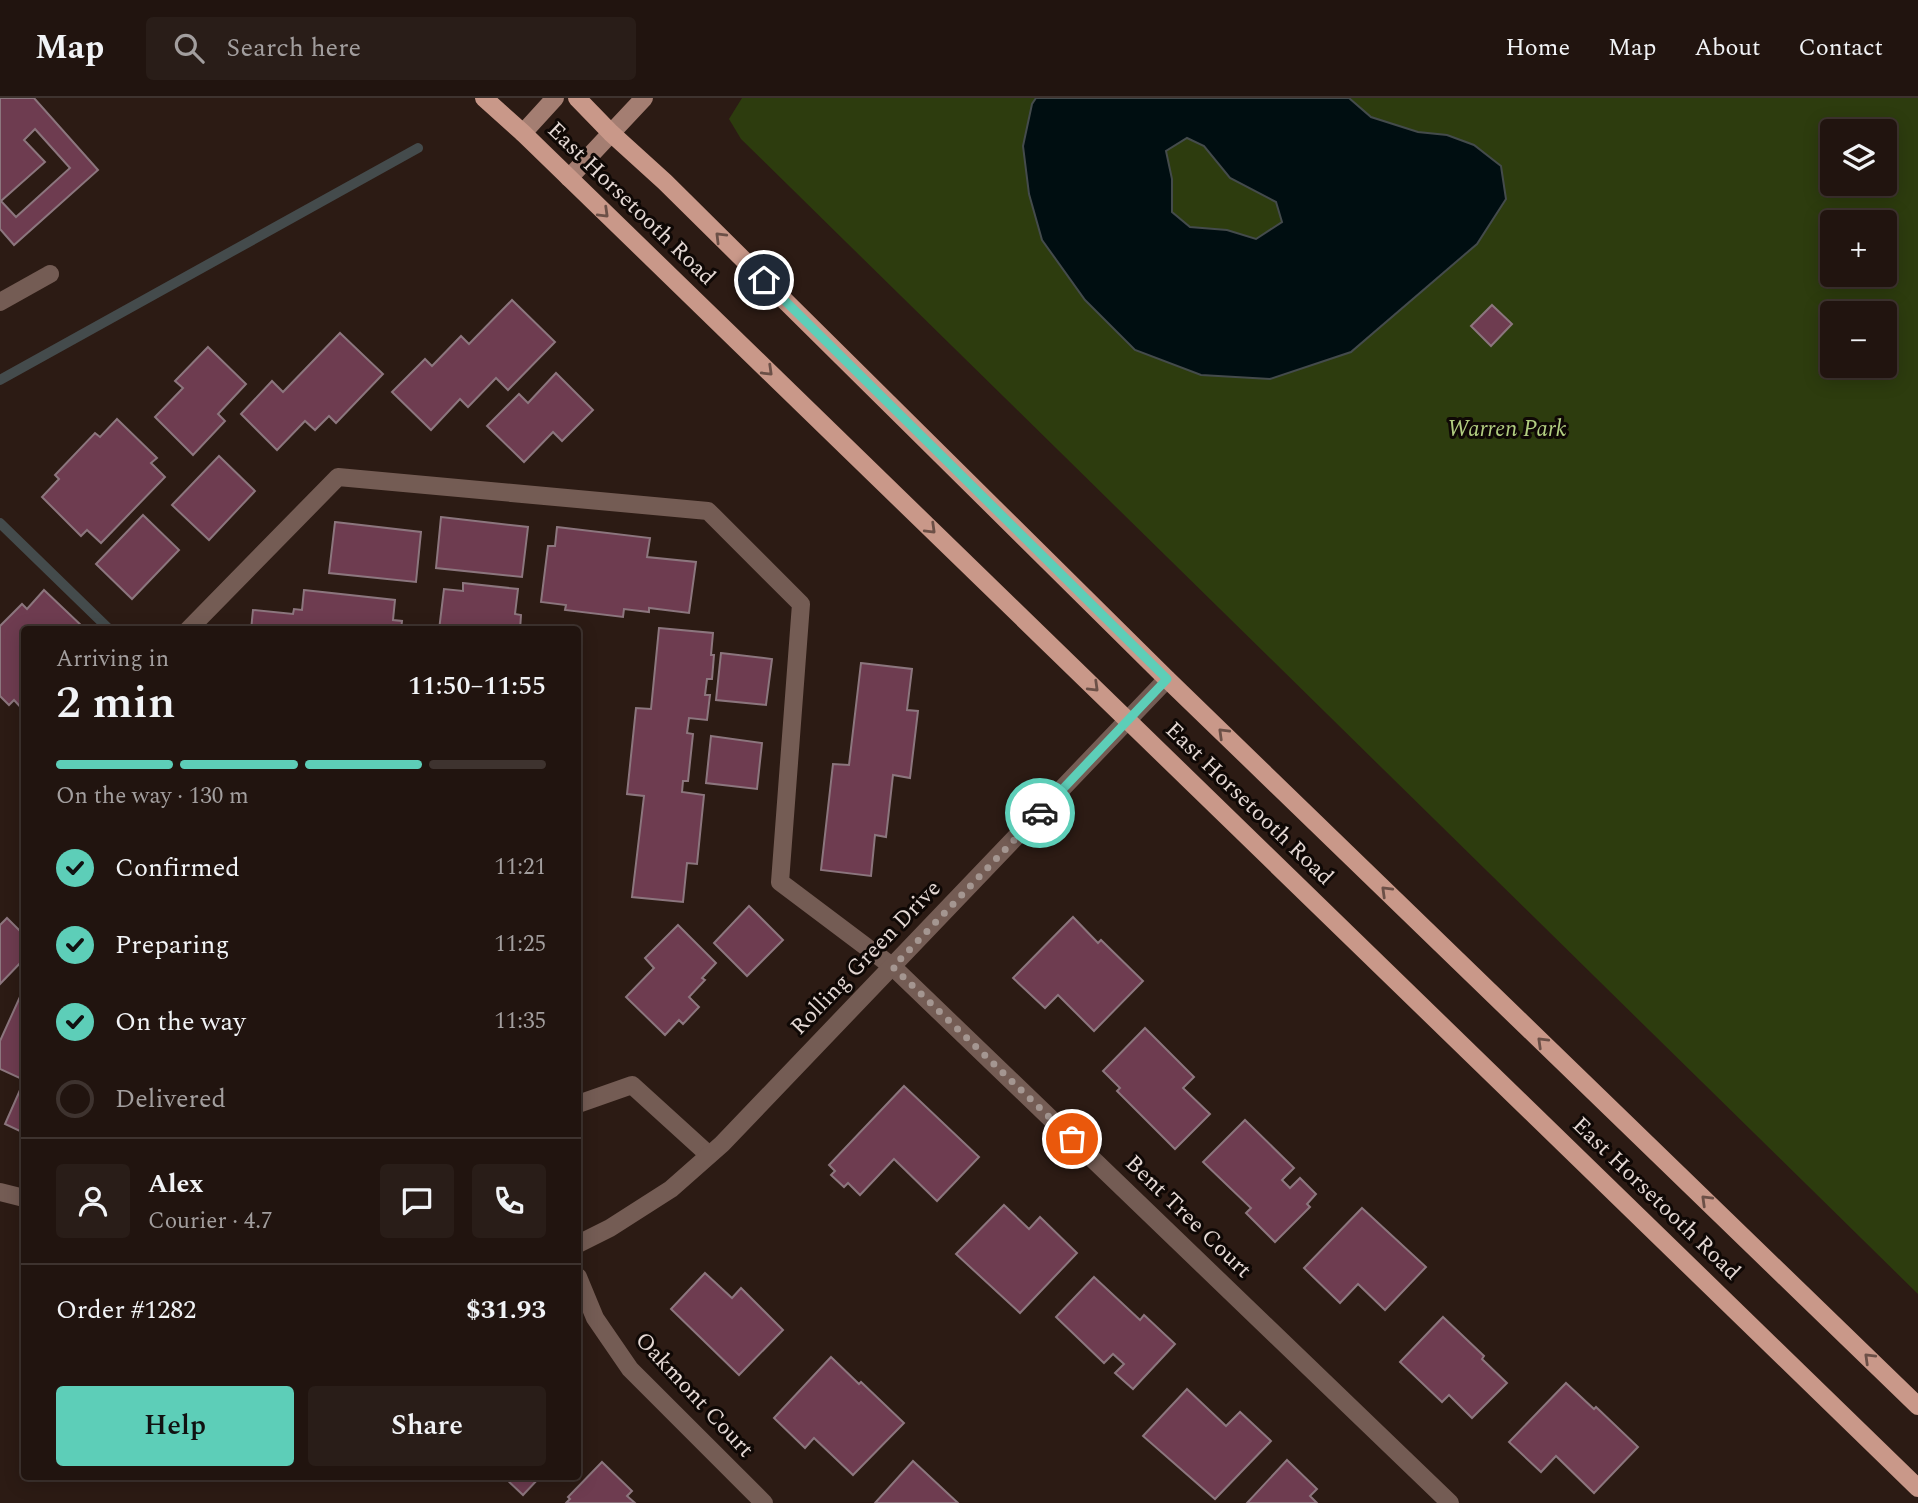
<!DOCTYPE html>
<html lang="en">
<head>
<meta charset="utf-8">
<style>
  body { margin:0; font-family:Spectral,serif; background:#291d18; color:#f1f3f6; height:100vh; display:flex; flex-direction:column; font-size:26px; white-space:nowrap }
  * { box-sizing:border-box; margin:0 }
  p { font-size:23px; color:#a29e9e }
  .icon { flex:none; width:38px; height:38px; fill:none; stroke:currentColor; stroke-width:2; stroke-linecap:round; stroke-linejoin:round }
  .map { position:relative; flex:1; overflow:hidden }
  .side { position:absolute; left:21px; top:528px; width:560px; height:854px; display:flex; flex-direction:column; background:#21140f; border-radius:7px; box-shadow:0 4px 18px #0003,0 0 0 2px #3e332f }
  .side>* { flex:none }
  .controls { position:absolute; left:1820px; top:21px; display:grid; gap:14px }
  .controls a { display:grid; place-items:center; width:77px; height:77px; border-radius:7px; background:#21140f; box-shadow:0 4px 18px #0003,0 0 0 2px #3e332f; font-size:35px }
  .pin { position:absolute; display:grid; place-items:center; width:60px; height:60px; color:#fff; margin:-30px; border:4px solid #fff; border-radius:50%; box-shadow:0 2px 7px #0007 }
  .courier { position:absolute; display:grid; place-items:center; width:70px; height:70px; margin:-35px; border:5px solid #5dceb8; border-radius:50%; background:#fff; color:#222; box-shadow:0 2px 9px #0007 }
  .headline em { font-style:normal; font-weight:600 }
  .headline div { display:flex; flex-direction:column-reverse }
  .headline { display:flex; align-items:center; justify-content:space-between; height:119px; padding:0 35px }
  h1 { font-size:46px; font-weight:600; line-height:52px }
  .bar { display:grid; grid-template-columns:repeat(4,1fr); gap:10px 7px; align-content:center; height:84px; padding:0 35px }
  .bar i { height:9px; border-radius:5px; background:#3e332f }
  .bar .active { background:#5dceb8 }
  .bar p { grid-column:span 4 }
  .line { display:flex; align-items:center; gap:18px; padding:0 35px; border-top:2px solid #3e332f }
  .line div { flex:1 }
  .round { display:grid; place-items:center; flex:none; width:74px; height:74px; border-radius:7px; background:#291d18 }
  ol { padding:0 35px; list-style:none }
  li { display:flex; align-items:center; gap:21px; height:77px }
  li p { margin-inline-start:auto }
  li .icon { padding:7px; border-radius:50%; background:#5dceb8; color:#111; stroke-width:4 }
  li:last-child { color:#a29e9e }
  li i { width:38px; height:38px; border:4px solid #3e332f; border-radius:50% }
  .cta { display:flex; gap:14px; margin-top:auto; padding:14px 35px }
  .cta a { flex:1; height:80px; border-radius:7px; background:#5dceb8; color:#111; font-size:28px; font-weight:600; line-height:80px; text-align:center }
  .cta a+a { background:#291d18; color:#f1f3f6 }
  header { display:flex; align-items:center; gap:42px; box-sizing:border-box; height:98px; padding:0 35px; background:#21140f; border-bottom:2px solid #3e332f }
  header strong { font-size:33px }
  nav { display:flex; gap:38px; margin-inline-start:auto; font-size:24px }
  .search { width:490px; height:63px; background:#291d18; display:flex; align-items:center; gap:18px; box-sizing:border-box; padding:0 24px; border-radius:7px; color:#a29e9e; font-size:26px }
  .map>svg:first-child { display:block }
  .green { fill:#2d3c0e; fill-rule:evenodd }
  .water { fill:#000e11; stroke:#444b4c; stroke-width:2; fill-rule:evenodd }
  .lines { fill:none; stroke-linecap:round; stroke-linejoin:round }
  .stream { stroke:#444b4c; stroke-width:10 }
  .building { fill:#6e3c50; stroke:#8c767e; stroke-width:2; fill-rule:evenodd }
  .lane { stroke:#745c54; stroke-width:18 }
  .street { stroke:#745c54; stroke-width:18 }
  .secondary { stroke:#a47e72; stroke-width:18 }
  .primary { stroke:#c99889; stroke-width:18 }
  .oneway { stroke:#6c5047 }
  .done { stroke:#a49691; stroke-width:7; stroke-dasharray:0 12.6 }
  .route { stroke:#5dceb8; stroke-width:9 }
  .labels { text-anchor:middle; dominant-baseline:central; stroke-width:6; stroke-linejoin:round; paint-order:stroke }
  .street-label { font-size:23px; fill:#e4d8d4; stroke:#0f0805 }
  .park-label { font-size:23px; font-style:italic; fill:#b2ce81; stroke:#0f0805 }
</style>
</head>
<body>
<header>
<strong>Map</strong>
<div class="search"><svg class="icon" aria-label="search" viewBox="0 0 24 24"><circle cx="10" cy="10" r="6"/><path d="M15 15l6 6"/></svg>Search here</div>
<nav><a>Home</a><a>Map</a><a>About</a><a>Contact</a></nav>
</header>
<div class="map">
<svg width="1918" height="1405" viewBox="0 0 1918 1405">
  <rect width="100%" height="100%" fill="#2c1b14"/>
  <path class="green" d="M742,0H1918V1196L741,41L729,21ZM1832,33H1885V86H1832ZM1832,124H1885V177H1832ZM1832,215H1885V268H1832Z"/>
  <path class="water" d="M1036,0H1349L1371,19L1418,34L1447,37L1474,47L1501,68L1506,101L1477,146L1351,254L1270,281L1201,277L1135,252L1085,202L1042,142L1029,96L1023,48L1032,6ZM1187,40L1204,48L1230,80L1276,104L1282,124L1256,141L1227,132L1190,129L1172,114V81L1166,53Z"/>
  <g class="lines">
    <g class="stream">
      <polyline points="0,282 418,50"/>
      <polyline points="0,425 110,532"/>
    </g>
  </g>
  <g class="building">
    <path d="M0,0H34L98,72L14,147L0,131ZM35,31L70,70L16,119L1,103L45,64L24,42Z"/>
    <polygon points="512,202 555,244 508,292 496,280 468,309 460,301 431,332 392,294 425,261 432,268 461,238 469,246"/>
    <polygon points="1492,207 1512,226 1491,248 1471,228"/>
    <polygon points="340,235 383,276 336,325 329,318 315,332 305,323 277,352 241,316 272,283 283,294"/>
    <polygon points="208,249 246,286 218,316 225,323 193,357 155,319 183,290 175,283"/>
    <polygon points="556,275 593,312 562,343 553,334 524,364 487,328 519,296 528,305"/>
    <polygon points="117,321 157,360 151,365 165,379 101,445 87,432 81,438 42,399 59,381 55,377 95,335 100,339"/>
    <polygon points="219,358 255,393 209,442 172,407"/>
    <polygon points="143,417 179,452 132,501 96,466"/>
    <polygon points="441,419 528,429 522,479 436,470"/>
    <polygon points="335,424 421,434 416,484 329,475"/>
    <polygon points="557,429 650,440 647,459 696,464 689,515 649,510 649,514 624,511 623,519 565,512 566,507 541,504 548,448 555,448"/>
    <polygon points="463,485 518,491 515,516 521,517 520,532 439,532 444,491 463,493"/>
    <polygon points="44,492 83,529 80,532 24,532 24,613 14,602 9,607 0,598 0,528 22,506 27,511"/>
    <polygon points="304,492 395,502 393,522 402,523 401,532 251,532 253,512 293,516 294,511 302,512"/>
    <polygon points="659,530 713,535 711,557 714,557 712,581 707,581 705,597 710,597 707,622 689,620 687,635 693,636 688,683 683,683 682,694 704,697 697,766 687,765 683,804 632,799 644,698 627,696 636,610 651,611"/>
    <polygon points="721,555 772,561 766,607 716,602"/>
    <polygon points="861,565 912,571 907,612 918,613 910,680 893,677 886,739 875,737 871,778 821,772 833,666 849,667"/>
    <polygon points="711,638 762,645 757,691 706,685"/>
    <polygon points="749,808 783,842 747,878 714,845"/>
    <polygon points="1073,819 1098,845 1101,842 1143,883 1094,933 1058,897 1045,910 1013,880"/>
    <polygon points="7,820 24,837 24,861 0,886 0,827"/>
    <polygon points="678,827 716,865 702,880 705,882 689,899 699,909 683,926 679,922 665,937 626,899 654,870 645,860"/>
    <polygon points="24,890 24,982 0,971 0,943"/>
    <polygon points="1145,930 1194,979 1183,990 1210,1016 1175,1051 1117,993 1120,990 1103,973"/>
    <polygon points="24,983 24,1035 5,1026"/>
    <polygon points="904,988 979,1059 937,1103 894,1061 860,1097 848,1085 844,1089 831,1077 835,1073 829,1067"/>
    <polygon points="1245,1022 1294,1070 1282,1082 1290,1090 1300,1080 1316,1096 1307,1106 1310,1109 1275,1144 1246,1115 1251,1110 1203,1064"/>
    <polygon points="1004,1107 1029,1131 1040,1119 1077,1155 1020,1215 956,1156"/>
    <polygon points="1362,1110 1426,1169 1385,1212 1358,1186 1340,1205 1304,1170"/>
    <polygon points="705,1175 732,1200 741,1190 783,1232 739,1277 671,1211"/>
    <polygon points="1094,1179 1140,1222 1144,1217 1175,1246 1133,1291 1115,1275 1124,1266 1113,1256 1104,1265 1056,1219"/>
    <polygon points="1443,1219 1484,1258 1482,1261 1507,1285 1472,1320 1449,1297 1442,1304 1400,1264"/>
    <polygon points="831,1259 859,1286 861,1284 904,1325 853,1377 814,1340 805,1350 774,1320"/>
    <polygon points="1566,1285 1594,1311 1596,1309 1638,1349 1594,1395 1556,1358 1541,1374 1509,1344"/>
    <polygon points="1187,1291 1226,1328 1240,1314 1271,1343 1215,1401 1143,1338"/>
    <polygon points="1287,1362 1317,1391 1310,1398 1317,1405 1247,1405"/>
    <polygon points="913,1363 958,1405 875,1405"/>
    <polygon points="602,1364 632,1393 627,1398 635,1405 566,1405 570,1401 568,1399"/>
    <polygon points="504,1379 540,1379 523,1397"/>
  </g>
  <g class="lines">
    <g class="lane">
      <polyline points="0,204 50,176"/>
      <polyline points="188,532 338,379 708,413 801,506 780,784 893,869"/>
      <polyline points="578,1006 632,987 709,1057"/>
    </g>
    <g class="street">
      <polyline points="893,869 1450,1405"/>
      <polyline points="0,1094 24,1100"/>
      <polyline points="578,1146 610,1130 671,1091 722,1046 1167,581"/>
      <polyline points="578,1179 595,1220 630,1271 764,1405"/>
    </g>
    <g class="secondary">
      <polyline points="523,35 555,0"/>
      <polyline points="569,80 644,0"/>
    </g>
    <g class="primary">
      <polyline points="484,0 523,35 1918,1390"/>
      <polyline points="577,0 611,35 665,84 1167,581 1918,1308"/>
    </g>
  </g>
  <defs><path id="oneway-chevron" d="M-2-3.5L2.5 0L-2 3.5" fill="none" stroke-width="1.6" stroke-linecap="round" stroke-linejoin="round" transform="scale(1.75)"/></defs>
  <g class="oneway">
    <use href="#oneway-chevron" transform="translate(604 115) rotate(44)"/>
    <use href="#oneway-chevron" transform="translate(720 139) rotate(-135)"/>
    <use href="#oneway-chevron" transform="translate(768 273) rotate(44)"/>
    <use href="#oneway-chevron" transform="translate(931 431) rotate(44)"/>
    <use href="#oneway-chevron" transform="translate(1094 589) rotate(44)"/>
    <use href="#oneway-chevron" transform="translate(1223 635) rotate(-136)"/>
    <use href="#oneway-chevron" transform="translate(1386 793) rotate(-136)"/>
    <use href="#oneway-chevron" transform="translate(1542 944) rotate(-136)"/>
    <use href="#oneway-chevron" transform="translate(1706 1102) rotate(-136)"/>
    <use href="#oneway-chevron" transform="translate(1869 1260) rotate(-136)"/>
  </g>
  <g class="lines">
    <polyline class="done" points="1040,715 893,869 1072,1041"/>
    <polyline class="route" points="764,182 1167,581 1040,715"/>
  </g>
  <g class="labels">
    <g class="street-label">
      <text transform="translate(631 106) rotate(44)">East Horsetooth Road</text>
      <text transform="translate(1249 706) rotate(44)">East Horsetooth Road</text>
      <text transform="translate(866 860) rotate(-46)">Rolling Green Drive</text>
      <text transform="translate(1656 1101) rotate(44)">East Horsetooth Road</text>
      <text transform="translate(1188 1119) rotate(44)">Bent Tree Court</text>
      <text transform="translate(694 1297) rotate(47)">Oakmont Court</text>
    </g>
    <g class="park-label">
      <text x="1507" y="331">Warren Park</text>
    </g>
  </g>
</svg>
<div class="controls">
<a><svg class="icon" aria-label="layers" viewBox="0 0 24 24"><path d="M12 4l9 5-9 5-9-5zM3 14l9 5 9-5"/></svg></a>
<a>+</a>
<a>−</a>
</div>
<div class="pin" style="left:1072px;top:1041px;background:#ea580c"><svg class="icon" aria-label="bag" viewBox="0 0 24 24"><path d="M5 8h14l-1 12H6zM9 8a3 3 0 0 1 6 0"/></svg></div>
<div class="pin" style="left:764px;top:182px;background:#1f2937"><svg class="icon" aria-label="home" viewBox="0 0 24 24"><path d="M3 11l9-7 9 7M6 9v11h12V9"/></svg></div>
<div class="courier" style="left:1040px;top:715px"><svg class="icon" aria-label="car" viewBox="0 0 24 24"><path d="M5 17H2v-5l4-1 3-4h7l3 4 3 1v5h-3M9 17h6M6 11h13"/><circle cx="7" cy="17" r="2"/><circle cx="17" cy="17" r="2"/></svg></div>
<section class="side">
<div class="headline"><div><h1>2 min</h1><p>Arriving in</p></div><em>11:50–11:55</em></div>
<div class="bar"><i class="active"></i><i class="active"></i><i class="active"></i><i></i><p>On the way · 130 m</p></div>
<ol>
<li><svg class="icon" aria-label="check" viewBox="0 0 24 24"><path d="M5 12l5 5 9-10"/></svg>Confirmed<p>11:21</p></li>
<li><svg class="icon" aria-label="check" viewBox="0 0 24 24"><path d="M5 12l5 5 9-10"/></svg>Preparing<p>11:25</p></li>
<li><svg class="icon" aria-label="check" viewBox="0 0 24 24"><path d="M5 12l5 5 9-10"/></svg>On the way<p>11:35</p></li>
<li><i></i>Delivered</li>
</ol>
<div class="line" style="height:126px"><a class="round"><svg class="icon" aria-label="person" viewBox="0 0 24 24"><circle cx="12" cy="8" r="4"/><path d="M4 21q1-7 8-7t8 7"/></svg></a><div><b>Alex</b><p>Courier · 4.7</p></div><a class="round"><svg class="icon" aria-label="chat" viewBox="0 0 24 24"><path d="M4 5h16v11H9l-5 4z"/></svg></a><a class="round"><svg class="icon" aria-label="phone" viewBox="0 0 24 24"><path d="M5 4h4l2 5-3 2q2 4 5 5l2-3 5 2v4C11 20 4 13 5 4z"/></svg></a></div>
<div class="line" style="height:91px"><div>Order #1282</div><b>$31.93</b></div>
<div class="cta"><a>Help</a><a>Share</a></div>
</section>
</div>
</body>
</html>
